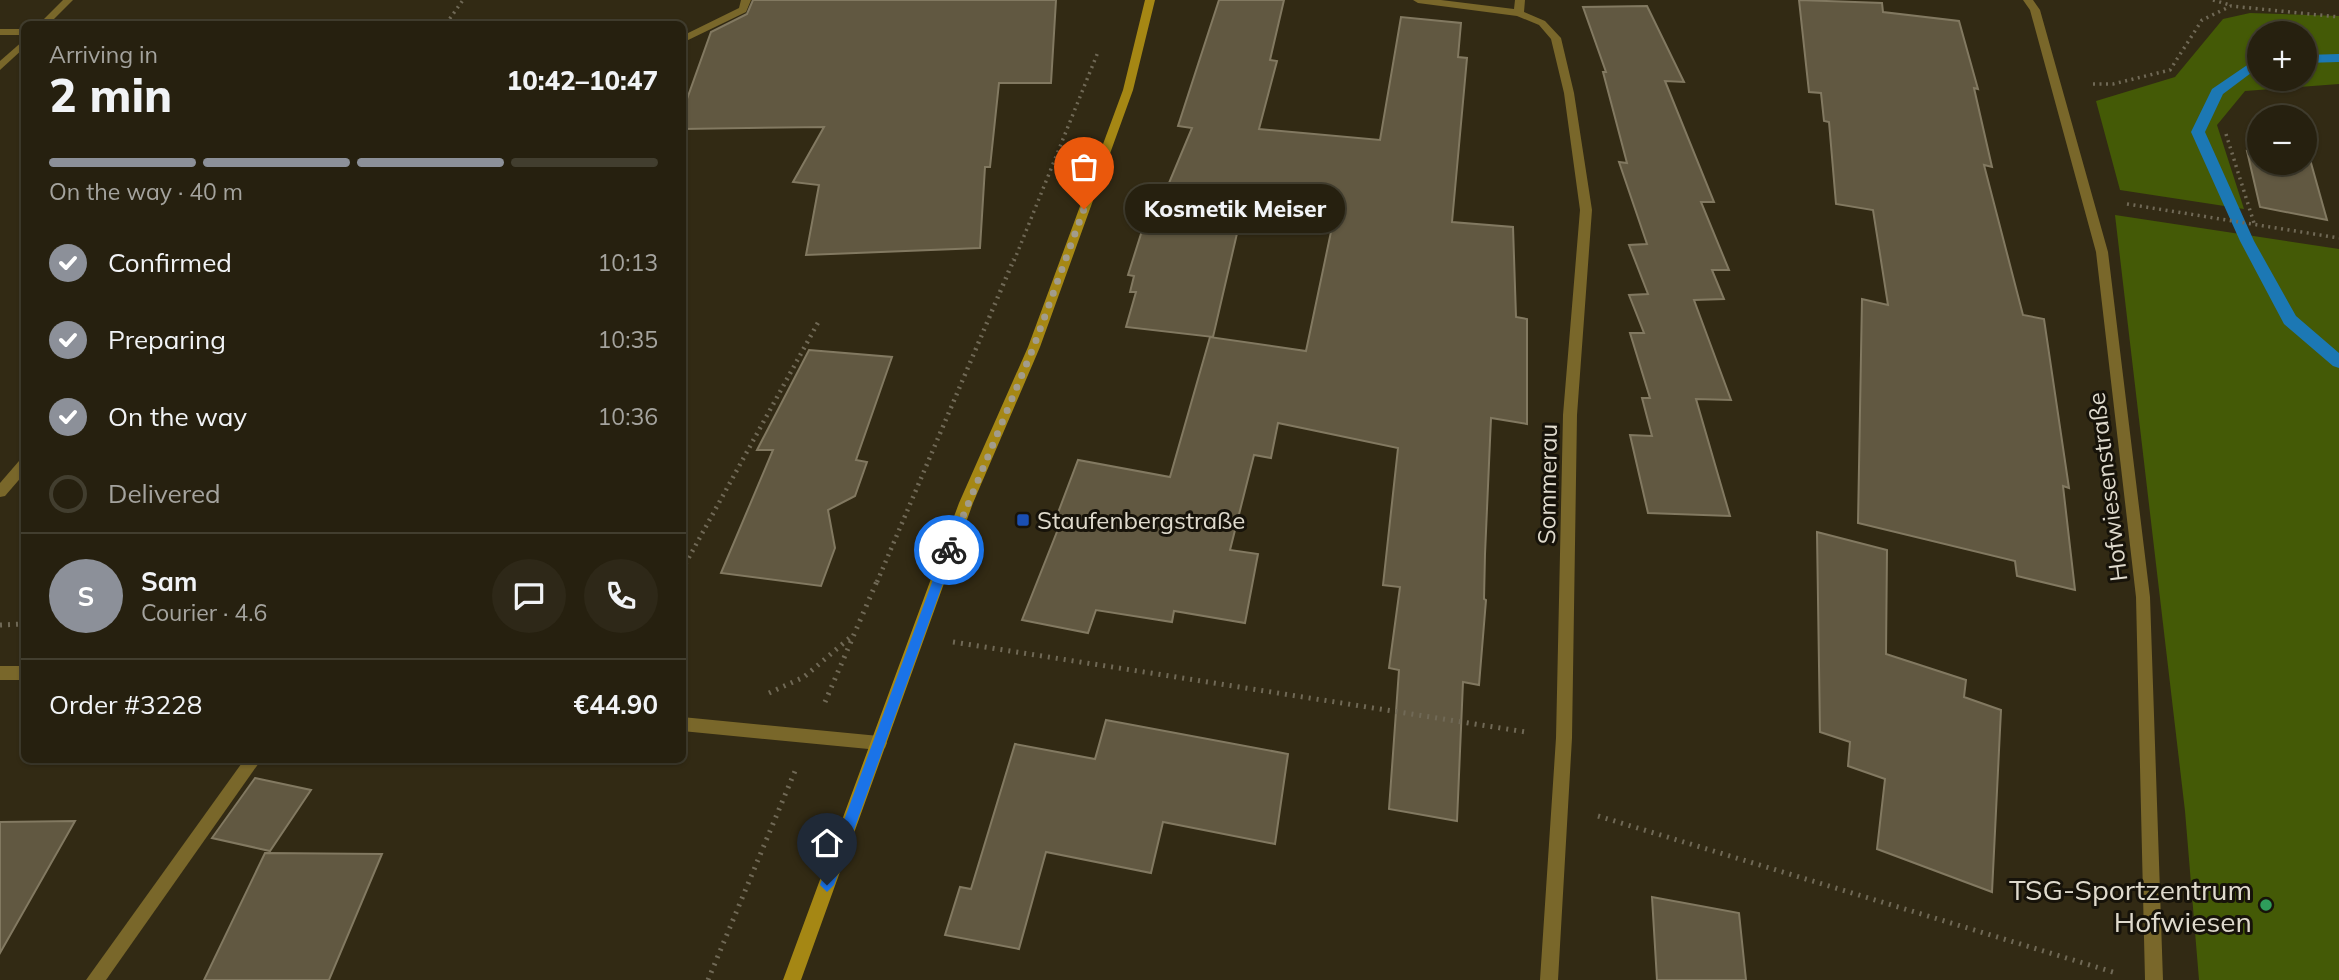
<!DOCTYPE html>
<html lang="en">
<head>
<meta charset="utf-8">
<style>
  body { margin:0; font-family:Mulish,sans-serif; background:#2e2818; color:#f1f3f6; height:100vh; display:flex; flex-direction:column; font-size:26px; white-space:nowrap }
  * { box-sizing:border-box; margin:0 }
  p { font-size:23px; color:#a4a39e }
  .icon { flex:none; width:38px; height:38px; fill:none; stroke:currentColor; stroke-width:2; stroke-linecap:round; stroke-linejoin:round }
  .map { position:relative; flex:1; overflow:hidden }
  .drawer { position:absolute; left:21px; top:21px; width:665px; height:742px; display:flex; flex-direction:column; background:#26200f; border-radius:10px; box-shadow:0 2px 5px #0004,0 0 0 2px #423e2f }
  .drawer>* { flex:none }
  .buttons { position:absolute; left:2247px; top:21px; display:grid; gap:14px }
  .buttons a { display:grid; place-items:center; width:70px; height:70px; border-radius:50%; background:#26200f; box-shadow:0 2px 5px #0004,0 0 0 2px #423e2f; font-size:35px }
  .pin { position:absolute; display:grid; place-items:center; width:60px; height:60px; color:#fff; margin:-72px -30px; border-radius:50% 50% 50% 0; rotate:-45deg; box-shadow:0 0 7px #0007 }
  .pin .icon { rotate:45deg }
  .courier { position:absolute; display:grid; place-items:center; width:70px; height:70px; margin:-35px; border:5px solid #1a73e8; border-radius:50%; background:#fff; color:#222; box-shadow:0 2px 9px #0007 }
  .bubble { position:absolute; height:49px; border-radius:24px; background:#26200f; box-shadow:0 2px 5px #0004,0 0 0 2px #423e2f; font-size:23px; font-weight:800; line-height:49px; text-align:center }
  .head em { font-style:normal; font-weight:800 }
  .head div { display:flex; flex-direction:column-reverse }
  .head { display:flex; align-items:center; justify-content:space-between; height:119px; padding:0 28px }
  h1 { font-size:46px; font-weight:800; line-height:52px }
  .bar { display:grid; grid-template-columns:repeat(4,1fr); gap:10px 7px; align-content:center; height:84px; padding:0 28px }
  .bar i { height:9px; border-radius:5px; background:#423e2f }
  .bar .selected { background:#8c9099 }
  .bar p { grid-column:span 4 }
  .line { display:flex; align-items:center; gap:18px; padding:0 28px; border-top:2px solid #423e2f }
  .line div { flex:1 }
  .round { display:grid; place-items:center; flex:none; width:74px; height:74px; border-radius:37px; background:#2e2818 }
  ol { padding:0 28px; list-style:none }
  li { display:flex; align-items:center; gap:21px; height:77px }
  li p { margin-inline-start:auto }
  li .icon { padding:7px; border-radius:50%; background:#8c9099; color:#fff; stroke-width:4 }
  li:last-child { color:#a4a39e }
  li i { width:38px; height:38px; border:4px solid #423e2f; border-radius:50% }
  .map>svg:first-child { display:block }
  .green { fill:#445a06; fill-rule:evenodd }
  .lines { fill:none; stroke-linecap:round; stroke-linejoin:round }
  .stream { fill:#1c78b4; fill-rule:evenodd }
  .building { fill:#615841; stroke:#827961; stroke-width:2 }
  .path-far2 { stroke:#706956; stroke-width:3.5; stroke-dasharray:2 4.5; stroke-linecap:butt }
  .path-far1 { stroke:#706956; stroke-width:4.5; stroke-dasharray:2 5; stroke-linecap:butt }
  .path { stroke:#706956; stroke-width:5; stroke-dasharray:2 6; stroke-linecap:butt }
  .lane { fill:#79672a; fill-rule:evenodd }
  .street { fill:#79672a; fill-rule:evenodd }
  .secondary { fill:#a58714; fill-rule:evenodd }
  .route { fill:#1a73e8 }
  .done { stroke:#a29c8c; stroke-width:7; stroke-dasharray:0 12.6 }
  .transit-dot { fill:#1a4fb4; stroke:#17130a; stroke-width:2.5 }
  .leisure-dot { fill:#2e9e5b; stroke:#17130a; stroke-width:2.5 }
  .labels { text-anchor:middle; dominant-baseline:central; stroke-width:6; stroke-linejoin:round; paint-order:stroke }
  .street-label { font-size:24px; fill:#dfdacd; stroke:#17130a }
  .poi-label { font-size:24px; fill:#dfdacd; stroke:#17130a; text-anchor:start }
  .near-poi-label { font-size:28px; fill:#dfdacd; stroke:#17130a; text-anchor:end }
</style>
</head>
<body>
<div class="map">
<svg width="2339" height="980" viewBox="0 0 2339 980">
  <rect width="100%" height="100%" fill="#322a14"/>
  <g class="green">
    <path d="M2250,13L2339,16V84L2245,91L2217,125L2244,209L2120,190L2096,101L2175,77L2223,19ZM2305,33V79H2259V33Z"/>
    <polygon points="2115,215 2339,249 2339,980 2199,980 2185,811"/>
  </g>
  <g class="lines">
    <g class="stream">
      <polygon points="2339,54 2339,62 2305,63 2305,55"/>
      <polygon points="2259,57 2259,67 2223,94 2205,132 2254,241 2296,316 2339,353 2339,368 2333,366 2284,324 2240,241 2191,132 2212,89"/>
    </g>
  </g>
  <g class="building">
    <polygon points="753,0 1056,0 1051,83 999,83 990,167 985,167 980,248 806,255 819,185 793,182 824,127 682,129 682,113 711,32 747,14"/>
    <polygon points="1219,0 1284,0 1270,60 1277,61 1259,129 1380,140 1401,17 1461,23 1458,57 1467,58 1452,222 1513,227 1516,317 1527,319 1527,424 1491,418 1485,554 1484,599 1486,600 1479,685 1463,682 1457,821 1389,809 1399,670 1389,668 1400,587 1383,585 1398,448 1278,423 1271,458 1254,455 1230,550 1258,554 1245,623 1174,611 1172,622 1096,610 1088,633 1022,620 1062,519 1056,518 1078,460 1170,477 1210,337 1306,351 1336,208 1245,199 1213,337 1126,327 1136,292 1130,292 1134,276 1128,275 1146,218 1154,219 1192,128 1178,126"/>
    <polygon points="1799,0 1882,3 1883,12 1959,21 1978,89 1974,88 1992,167 1984,165 2023,315 2044,319 2069,488 2063,486 2075,590 2017,576 2015,561 1858,523 1862,299 1888,305 1873,210 1836,204 1829,122 1824,121 1821,93 1809,92"/>
    <polygon points="1647,6 1684,82 1665,81 1714,202 1701,202 1729,270 1712,270 1724,299 1694,300 1731,400 1696,399 1730,516 1648,513 1630,435 1652,436 1642,398 1650,398 1630,333 1644,333 1629,295 1648,294 1629,245 1647,244 1619,162 1627,163 1603,72 1606,72 1583,7"/>
    <polygon points="2247,151 2259,153 2259,163 2311,163 2327,220 2260,207"/>
    <polygon points="809,350 892,357 856,460 867,462 855,496 828,510 835,548 821,586 721,573 773,450 757,450"/>
    <polygon points="1817,532 1887,550 1886,654 1966,680 1964,697 2001,710 1992,892 1877,849 1885,779 1848,766 1850,742 1820,732"/>
    <polygon points="1106,720 1288,754 1275,844 1163,822 1151,873 1046,852 1019,949 945,935 960,887 971,889 1015,744 1095,759"/>
    <polygon points="255,778 311,790 270,851 212,838"/>
    <polygon points="75,821 0,953 0,822"/>
    <polygon points="265,853 382,854 329,980 204,980"/>
    <polygon points="1652,897 1739,913 1746,980 1657,980"/>
  </g>
  <g class="lines">
    <g class="path-far2">
      <polyline points="2213,0 2230,5"/>
      <polyline points="446,24 463,0"/>
      <polyline points="2093,84 2113,84 2170,70 2202,20 2231,6 2339,17"/>
      <polyline points="2226,134 2254,223"/>
      <polyline points="2127,204 2339,238"/>
      <polyline points="1014,261 1098,52"/>
    </g>
    <g class="path-far1">
      <polyline points="682,570 820,319"/>
      <polyline points="877,582 1014,259"/>
    </g>
    <g class="path">
      <polyline points="0,625 24,624"/>
      <polyline points="953,642 1526,732"/>
      <polyline points="769,693 804,677 853,635"/>
      <polyline points="825,702 877,581"/>
      <polyline points="1598,816 2116,973"/>
      <polyline points="708,980 795,771"/>
    </g>
    <g class="lane">
      <polygon points="741,0 751,0 746,12 682,43 682,36 739,8"/>
      <polygon points="244,760 261,760 106,980 86,980"/>
    </g>
    <g class="street">
      <polygon points="63,0 73,0 49,24 39,24"/>
      <polygon points="1413,0 1441,0 1514,9 1515,0 1525,0 1524,12 1545,21 1561,38 1574,93 1592,210 1577,415 1572,738 1558,980 1540,980 1556,738 1563,415 1580,210 1564,93 1551,39 1539,25 1517,16 1418,3"/>
      <polygon points="2023,0 2033,0 2040,10 2108,252 2150,597 2163,980 2145,980 2136,597 2096,252 2030,10"/>
      <rect x="0" y="29" width="24" height="6"/>
      <polygon points="24,40 24,48 0,70 0,61"/>
      <polygon points="24,460 24,474 5,496 0,497 0,483 19,461"/>
      <rect x="0" y="666" width="24" height="14"/>
      <polygon points="682,717 879,736 885,738 887,743 885,748 879,750 682,731"/>
    </g>
    <polygon class="secondary" points="1145,0 1155,0 1133,90 1040,347 973,503 801,980 783,980 959,503 1028,347 1123,90"/>
  </g>
  <polygon class="route" points="949,545 955,550 834,885 827,892 820,885 944,550"/>
  <g class="lines">
    <polyline class="done" points="949,550 1034,346 1084,209"/>
  </g>
  <rect class="transit-dot" x="1016" y="513" width="14" height="14" rx="3.5"/>
  <circle class="leisure-dot" cx="2266" cy="905" r="7"/>
  <g class="labels">
    <g class="street-label">
      <text transform="translate(1547 484) rotate(-89)">Sommerau</text>
      <text transform="translate(2107 487) rotate(-97)">Hofwiesenstraße</text>
    </g>
    <g class="poi-label">
      <text x="1037" y="520">Staufenbergstraße</text>
    </g>
    <g class="near-poi-label">
      <text x="2252" y="889">TSG-Sportzentrum<tspan x="2252" dy="32">Hofwiesen</tspan></text>
    </g>
  </g>
</svg>
<div class="buttons">
<a>+</a>
<a>−</a>
</div>
<div class="pin" style="left:1084px;top:209px;background:#ea580c"><svg class="icon" aria-label="bag" viewBox="0 0 24 24"><path d="M5 8h14l-1 12H6zM9 8a3 3 0 0 1 6 0"/></svg></div>
<div class="pin" style="left:827px;top:885px;background:#1f2937"><svg class="icon" aria-label="home" viewBox="0 0 24 24"><path d="M3 11l9-7 9 7M6 9v11h12V9"/></svg></div>
<div class="courier" style="left:949px;top:550px"><svg class="icon" aria-label="bike" viewBox="0 0 24 24"><circle cx="6" cy="16" r="4"/><circle cx="18" cy="16" r="4"/><path d="M6 16l4-8h5l3 8M10 8l3 8H6M13 5h3"/></svg></div>
<div class="bubble" style="left:1125px;top:184px;width:220px">Kosmetik Meiser</div>
<section class="drawer">
<div class="head"><div><h1>2 min</h1><p>Arriving in</p></div><em>10:42–10:47</em></div>
<div class="bar"><i class="selected"></i><i class="selected"></i><i class="selected"></i><i></i><p>On the way · 40 m</p></div>
<ol>
<li><svg class="icon" aria-label="check" viewBox="0 0 24 24"><path d="M5 12l5 5 9-10"/></svg>Confirmed<p>10:13</p></li>
<li><svg class="icon" aria-label="check" viewBox="0 0 24 24"><path d="M5 12l5 5 9-10"/></svg>Preparing<p>10:35</p></li>
<li><svg class="icon" aria-label="check" viewBox="0 0 24 24"><path d="M5 12l5 5 9-10"/></svg>On the way<p>10:36</p></li>
<li><i></i>Delivered</li>
</ol>
<div class="line" style="height:126px"><b class="round" style="background:#8c9099;color:#fff">S</b><div><b>Sam</b><p>Courier · 4.6</p></div><a class="round"><svg class="icon" aria-label="chat" viewBox="0 0 24 24"><path d="M4 5h16v11H9l-5 4z"/></svg></a><a class="round"><svg class="icon" aria-label="phone" viewBox="0 0 24 24"><path d="M5 4h4l2 5-3 2q2 4 5 5l2-3 5 2v4C11 20 4 13 5 4z"/></svg></a></div>
<div class="line" style="height:91px"><div>Order #3228</div><b>€44.90</b></div>
</section>
</div>
</body>
</html>
